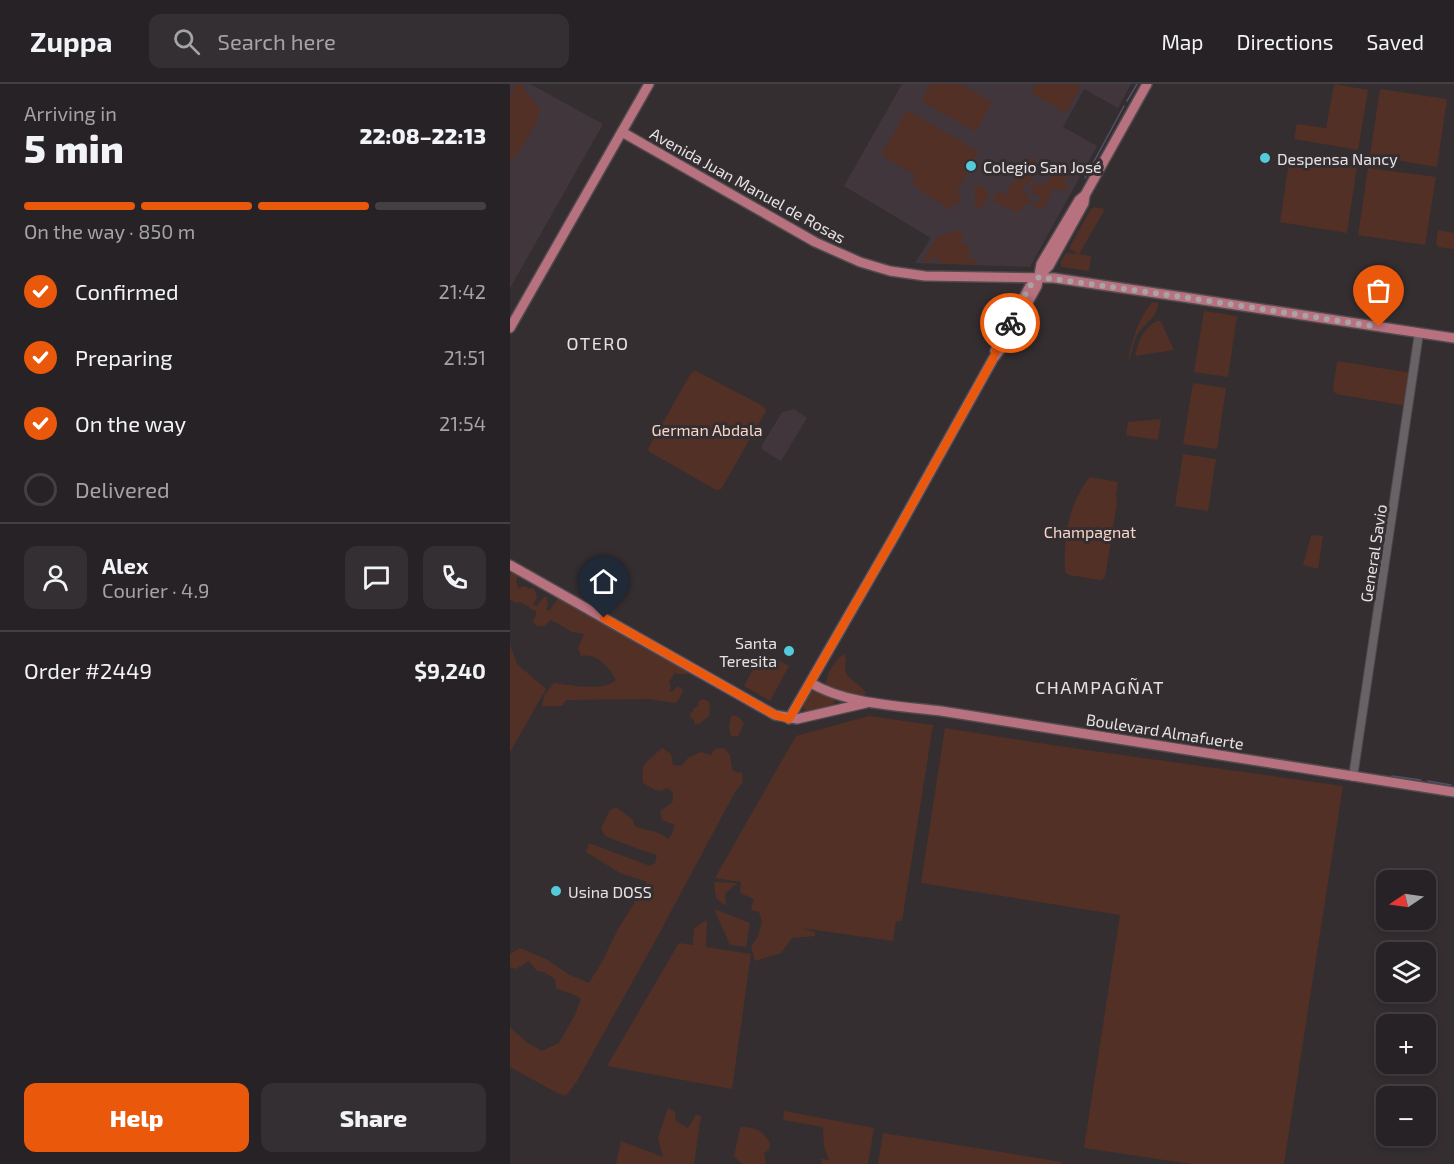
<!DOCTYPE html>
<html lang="en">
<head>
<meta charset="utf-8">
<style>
  body { margin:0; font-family:"Exo 2",sans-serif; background:#332f32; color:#f1f3f6; height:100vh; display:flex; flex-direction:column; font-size:22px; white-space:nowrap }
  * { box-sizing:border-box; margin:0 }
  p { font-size:20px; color:#a4a4a7 }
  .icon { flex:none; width:33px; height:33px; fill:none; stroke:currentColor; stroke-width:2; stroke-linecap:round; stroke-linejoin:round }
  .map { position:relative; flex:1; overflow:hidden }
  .sheet { display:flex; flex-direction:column; background:#272225; width:510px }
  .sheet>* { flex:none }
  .needle { width:39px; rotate:257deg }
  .tools { position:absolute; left:866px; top:786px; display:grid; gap:12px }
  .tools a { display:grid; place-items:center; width:60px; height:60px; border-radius:12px; background:#272225; box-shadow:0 3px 9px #0003,0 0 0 2px #433f42; font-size:30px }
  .pin { position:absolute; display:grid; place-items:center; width:51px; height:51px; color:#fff; margin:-62px -26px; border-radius:50% 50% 50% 0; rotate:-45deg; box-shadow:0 0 6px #0007 }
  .pin .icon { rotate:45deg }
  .courier { position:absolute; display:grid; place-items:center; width:60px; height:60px; margin:-30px; border:4px solid #ea580c; border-radius:50%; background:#fff; color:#222; box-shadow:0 2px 8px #0007 }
  .headline em { font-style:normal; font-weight:800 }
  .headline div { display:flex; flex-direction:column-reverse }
  .headline { display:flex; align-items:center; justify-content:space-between; height:102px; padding:0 24px }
  h1 { font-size:39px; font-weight:800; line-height:45px }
  .bar { display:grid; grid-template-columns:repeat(4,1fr); gap:9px 6px; align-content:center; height:72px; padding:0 24px }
  .bar i { height:8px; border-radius:4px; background:#433f42 }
  .bar .active { background:#ea580c }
  .bar p { grid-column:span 4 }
  .line { display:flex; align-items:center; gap:15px; padding:0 24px; border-top:2px solid #433f42 }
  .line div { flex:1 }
  .round { display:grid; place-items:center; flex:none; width:63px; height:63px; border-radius:12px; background:#332f32 }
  ol { padding:0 24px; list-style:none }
  li { display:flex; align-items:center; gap:18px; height:66px }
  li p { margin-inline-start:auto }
  li .icon { padding:6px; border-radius:50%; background:#ea580c; color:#fff; stroke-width:4 }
  li:last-child { color:#a4a4a7 }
  li i { width:33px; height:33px; border:3px solid #433f42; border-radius:50% }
  .cta { display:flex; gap:12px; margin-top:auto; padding:12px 24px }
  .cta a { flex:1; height:69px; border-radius:12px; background:#ea580c; color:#fff; font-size:24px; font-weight:800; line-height:69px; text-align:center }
  .cta a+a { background:#332f32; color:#f1f3f6 }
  header { display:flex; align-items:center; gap:36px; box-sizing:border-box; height:84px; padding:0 30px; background:#272225; border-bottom:2px solid #433f42 }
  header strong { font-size:28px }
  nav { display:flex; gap:33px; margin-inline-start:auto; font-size:21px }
  .search { width:420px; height:54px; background:#332f32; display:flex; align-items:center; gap:15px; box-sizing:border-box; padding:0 21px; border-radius:12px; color:#a4a4a7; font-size:22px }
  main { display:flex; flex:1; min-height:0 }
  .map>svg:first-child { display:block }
  .built { fill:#41363c }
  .green { fill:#533025 }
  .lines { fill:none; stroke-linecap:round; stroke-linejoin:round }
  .stream { stroke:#554e69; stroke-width:1.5 }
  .minor-casing { stroke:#504b4e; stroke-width:10 }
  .major-casing { stroke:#504b4e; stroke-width:12 }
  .minor { stroke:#686165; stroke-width:8 }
  .major { stroke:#b8717e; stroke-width:9 }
  .done { stroke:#a8a3a5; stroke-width:6; stroke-dasharray:0 10.8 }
  .route { stroke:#ea580c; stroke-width:8 }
  .poi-dot { fill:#53cbda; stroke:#342e31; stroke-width:2 }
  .labels { text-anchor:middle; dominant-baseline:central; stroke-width:6; stroke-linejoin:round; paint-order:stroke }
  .poi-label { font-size:16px; fill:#e6e2e4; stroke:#342e31; text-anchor:start }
  .street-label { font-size:16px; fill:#e6e2e4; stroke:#342e31 }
  .park-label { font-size:16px; fill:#f6d5ca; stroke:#342e31 }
  .neighbourhood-label { font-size:18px; letter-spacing:1.5px; fill:#e6e2e4; stroke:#342e31 }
</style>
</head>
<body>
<header>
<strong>Zuppa</strong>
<div class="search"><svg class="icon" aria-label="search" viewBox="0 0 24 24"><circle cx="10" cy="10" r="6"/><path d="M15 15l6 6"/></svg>Search here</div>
<nav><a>Map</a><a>Directions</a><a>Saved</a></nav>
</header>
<main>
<section class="sheet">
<div class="headline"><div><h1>5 min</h1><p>Arriving in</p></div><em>22:08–22:13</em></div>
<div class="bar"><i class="active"></i><i class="active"></i><i class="active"></i><i></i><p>On the way · 850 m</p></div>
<ol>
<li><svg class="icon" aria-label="check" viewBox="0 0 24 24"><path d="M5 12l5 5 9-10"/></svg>Confirmed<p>21:42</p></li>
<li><svg class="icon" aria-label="check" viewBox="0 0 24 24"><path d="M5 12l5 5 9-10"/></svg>Preparing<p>21:51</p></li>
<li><svg class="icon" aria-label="check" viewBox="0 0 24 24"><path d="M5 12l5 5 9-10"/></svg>On the way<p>21:54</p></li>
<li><i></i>Delivered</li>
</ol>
<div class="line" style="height:108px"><a class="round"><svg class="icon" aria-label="person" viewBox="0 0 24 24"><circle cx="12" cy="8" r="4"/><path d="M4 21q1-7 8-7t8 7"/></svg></a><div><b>Alex</b><p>Courier · 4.9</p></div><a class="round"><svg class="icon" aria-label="chat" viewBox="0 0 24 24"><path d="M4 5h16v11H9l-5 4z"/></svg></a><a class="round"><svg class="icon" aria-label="phone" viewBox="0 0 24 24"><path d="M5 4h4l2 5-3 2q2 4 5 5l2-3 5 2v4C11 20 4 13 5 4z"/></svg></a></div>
<div class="line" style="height:78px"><div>Order #2449</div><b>$9,240</b></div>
<div class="cta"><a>Help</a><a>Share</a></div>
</section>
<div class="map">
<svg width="944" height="1080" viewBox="0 0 944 1080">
  <rect width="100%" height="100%" fill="#342e31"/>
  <g class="built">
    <polygon points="0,0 20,0 93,40 0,204"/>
    <polygon points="392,0 621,0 608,24 574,5 553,43 587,62 520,183 405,179 421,154 334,102"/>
    <polygon points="284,325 297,334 271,377 253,366 251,363 272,328"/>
  </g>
  <g class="green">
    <polygon points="6,0 12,0 17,10 30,24 26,40 6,71 0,77 0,11"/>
    <polygon points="421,0 450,0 482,18 466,48 411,17"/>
    <polygon points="526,0 572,0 556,29 521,9"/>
    <polygon points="824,0 858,6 848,66 784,55 787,40 816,44"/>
    <polygon points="870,5 937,15 927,83 860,72"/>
    <polygon points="397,26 469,68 448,105 450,118 448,120 443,120 438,127 431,119 415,110 400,97 407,92 371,71"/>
    <polygon points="780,71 847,81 837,149 770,138"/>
    <path d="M522,74L526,76V87L522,89V95L518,100H514L512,104L522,118L519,120L513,121L512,125L505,128L483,116L486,108L496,111L499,107V102C504,100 505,94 507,89L514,86C515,80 515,76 522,74Z"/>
    <polygon points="858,84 926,93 915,161 848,151"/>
    <path d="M542,88L557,89L558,93L553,97L558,102L557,106C550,108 546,104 540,106C542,114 536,118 532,125H528L523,120L526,118L529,119L530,114L527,110L524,111L522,110L521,102L522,100H534L541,93Z"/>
    <polygon points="466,102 477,104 479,111 472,123 469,124 464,121 466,110 464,103"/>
    <polygon points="585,123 595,125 569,170 581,172 579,187 552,183 550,179 556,169 568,170 559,164 581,125"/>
    <path d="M448,146L454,150L451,157V159L459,162V174L466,176V180L430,179L425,172L420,178H415L413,176C421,164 427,147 443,149Z"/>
    <polygon points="928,146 944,149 944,165 928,163 926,159"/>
    <path d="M642,218L648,219C648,234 634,239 627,251C622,260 622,271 618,279C621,258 628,235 642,218Z"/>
    <polygon points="694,227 727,232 718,293 684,288"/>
    <path d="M647,237H650L652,240L664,266L625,272C628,257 634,244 647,237Z"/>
    <polygon points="827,277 901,289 895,320 892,321 826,310 823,306"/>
    <polygon points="184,287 186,287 253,322 256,326 255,329 211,405 206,406 140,368 138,365 181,289"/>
    <polygon points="683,299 716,304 707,365 673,360"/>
    <polygon points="651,335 648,356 616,351 618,338"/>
    <polygon points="673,370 706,375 698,427 665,422"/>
    <path d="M580,393L608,398L606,410L607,419L595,493L591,496L559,491L555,488C554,454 558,420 580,393Z"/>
    <polygon points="803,451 813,452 808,485 793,481 801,452"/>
    <path d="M7,488L8,491L6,497L8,504L15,502L19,505L24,504L27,514L23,520L27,522L34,513H37L38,521L36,525L39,527L47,516L51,513L94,538V540H96L118,552L120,555L122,554L156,573L158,578H165L179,584L177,590H168L165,588L162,594L159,597L161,603L159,607L163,608L167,602L173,606L170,613L166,619L138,615L56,616L52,622H32L34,612L44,599C60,601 94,608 106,596C99,583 87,569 71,572L68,564L74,550L62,548L45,538L40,536L35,542H27L23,538L26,531V527L19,524V521L17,522L10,518L7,519L0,516V491L2,489Z"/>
    <polygon points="0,561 7,580 36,605 0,668"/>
    <polygon points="253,568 279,582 260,617 234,602"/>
    <path d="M334,570L336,575C331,596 345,594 356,609L353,612L316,601C316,590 325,576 334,570Z"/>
    <polygon points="303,607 323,614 325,618 322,622 296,629 293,621 300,608"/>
    <polygon points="193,615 198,617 200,621 199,627 200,631 189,640 185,640 184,636 180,633 180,630 183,627 183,625 188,622 188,618"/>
    <path d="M222,631C227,631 233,636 234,640L228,652H221C218,643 219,639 222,631Z"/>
    <polygon points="359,632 423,641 392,837 386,837 383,857 291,844 305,848 305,852 282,854 271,869 245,877 241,863 248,852 252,838 249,828 241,826 244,815 230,809 231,798 205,794 286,652"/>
    <polygon points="435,644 548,662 833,702 774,1080 681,1080 574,1064 610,831 411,799"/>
    <path d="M152,664L161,670L163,681L171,682L178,674L191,668L201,671L205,665L214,664L220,671L222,685L227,689L231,688L232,689L233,698L225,708L144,859L67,997L56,1012L47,1009L0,983V943L16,958L32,967L49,959L65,931L71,915C63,909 55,908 46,904L45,895L34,888L27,887L19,877L6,885L0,883V870L10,864L36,875L58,890L79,899L93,876L108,845L134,804L137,798L110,789L76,768L79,759L140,782L145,779L147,771L131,766L95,752L91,744L100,726L106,723L122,735L125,742C137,748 147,745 158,755L160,754L165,741L152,736L150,727L162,719C164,712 164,706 156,704L152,707L145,706L133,699C130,677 138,678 152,664Z"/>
    <polygon points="204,798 227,799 215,810 216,822 206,814"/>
    <polygon points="204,825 240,839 236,863 220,861"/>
    <polygon points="197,836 196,863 241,870 222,1005 97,982 169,859 183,861 184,844"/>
    <polygon points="158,1024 165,1028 166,1037 178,1044 186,1031 191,1032 184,1080 106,1080 111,1057 153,1073 148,1054"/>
    <polygon points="274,1027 364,1044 358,1080 312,1080 311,1075 319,1076 314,1062 313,1043 273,1036"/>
    <path d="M233,1043C248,1044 252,1047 260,1059L259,1066L254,1069L256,1080H232L224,1072L230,1044Z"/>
    <polygon points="373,1049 552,1078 551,1080 368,1080"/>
  </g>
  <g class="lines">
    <g class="stream">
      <polyline points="617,17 627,0"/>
      <polyline points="575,94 614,22"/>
      <polyline points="882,692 911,696"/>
      <polyline points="918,697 941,701"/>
    </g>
    <g class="minor-casing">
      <polyline id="minor" points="843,693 909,249"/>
    </g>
    <g class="major-casing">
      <g id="major">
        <polyline points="112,48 305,158 350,178 380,187 415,192 544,194 673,213 944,254"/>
        <polyline points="0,244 139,0"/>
        <polyline points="485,267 489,258 520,202 539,182 574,119 575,111"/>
        <polyline points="0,481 265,631 287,635 356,619"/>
        <path d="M301,599C335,620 391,622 431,627L944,708"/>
        <polyline points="279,635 385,451 483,275 494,261 527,202 531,180 569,116 575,111 637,0"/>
      </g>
    </g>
    <use href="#minor" class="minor"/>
    <use href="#major" class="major"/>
  </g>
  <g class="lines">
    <polyline class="done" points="500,239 520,202 529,193 673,213 869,243"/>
    <polyline class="route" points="94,534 265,631 279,635 385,451 483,275 489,258 500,239"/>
  </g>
  <g class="poi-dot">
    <circle cx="755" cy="74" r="6"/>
    <circle cx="461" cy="82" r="6"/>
    <circle cx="279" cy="567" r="6"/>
    <circle cx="46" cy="807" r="6"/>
  </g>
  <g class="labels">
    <g class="poi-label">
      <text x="767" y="74">Despensa Nancy</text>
      <text x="473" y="82">Colegio San José</text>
      <text x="267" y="558" text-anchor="end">Santa<tspan x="267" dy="18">Teresita</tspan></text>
      <text x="58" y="807">Usina DOSS</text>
    </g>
    <g class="street-label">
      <text transform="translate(238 101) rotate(29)">Avenida Juan Manuel de Rosas</text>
      <text transform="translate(863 469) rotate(-81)">General Savio</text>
      <text transform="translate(655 647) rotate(9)">Boulevard Almafuerte</text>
    </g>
    <g class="park-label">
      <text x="197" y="345">German Abdala</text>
      <text x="580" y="447">Champagnat</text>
    </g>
    <g class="neighbourhood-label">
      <text x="88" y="259">OTERO</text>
      <text x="590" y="603">CHAMPAGÑAT</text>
    </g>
  </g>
</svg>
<div class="tools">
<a><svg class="needle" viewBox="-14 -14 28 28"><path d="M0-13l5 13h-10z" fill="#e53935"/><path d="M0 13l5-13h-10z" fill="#a4a4a7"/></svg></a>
<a><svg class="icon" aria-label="layers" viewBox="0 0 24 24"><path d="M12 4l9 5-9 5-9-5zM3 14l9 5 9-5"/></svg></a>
<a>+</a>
<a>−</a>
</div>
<div class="pin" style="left:869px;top:243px;background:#ea580c"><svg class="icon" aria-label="bag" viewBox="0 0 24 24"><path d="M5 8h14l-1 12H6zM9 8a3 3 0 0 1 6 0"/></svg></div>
<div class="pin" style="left:94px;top:534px;background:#1f2937"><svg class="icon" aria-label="home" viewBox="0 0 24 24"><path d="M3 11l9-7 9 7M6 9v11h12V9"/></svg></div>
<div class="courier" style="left:500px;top:239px"><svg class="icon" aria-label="bike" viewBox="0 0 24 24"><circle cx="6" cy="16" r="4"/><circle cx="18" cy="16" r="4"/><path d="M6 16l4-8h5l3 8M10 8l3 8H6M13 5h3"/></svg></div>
</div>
</main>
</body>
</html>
